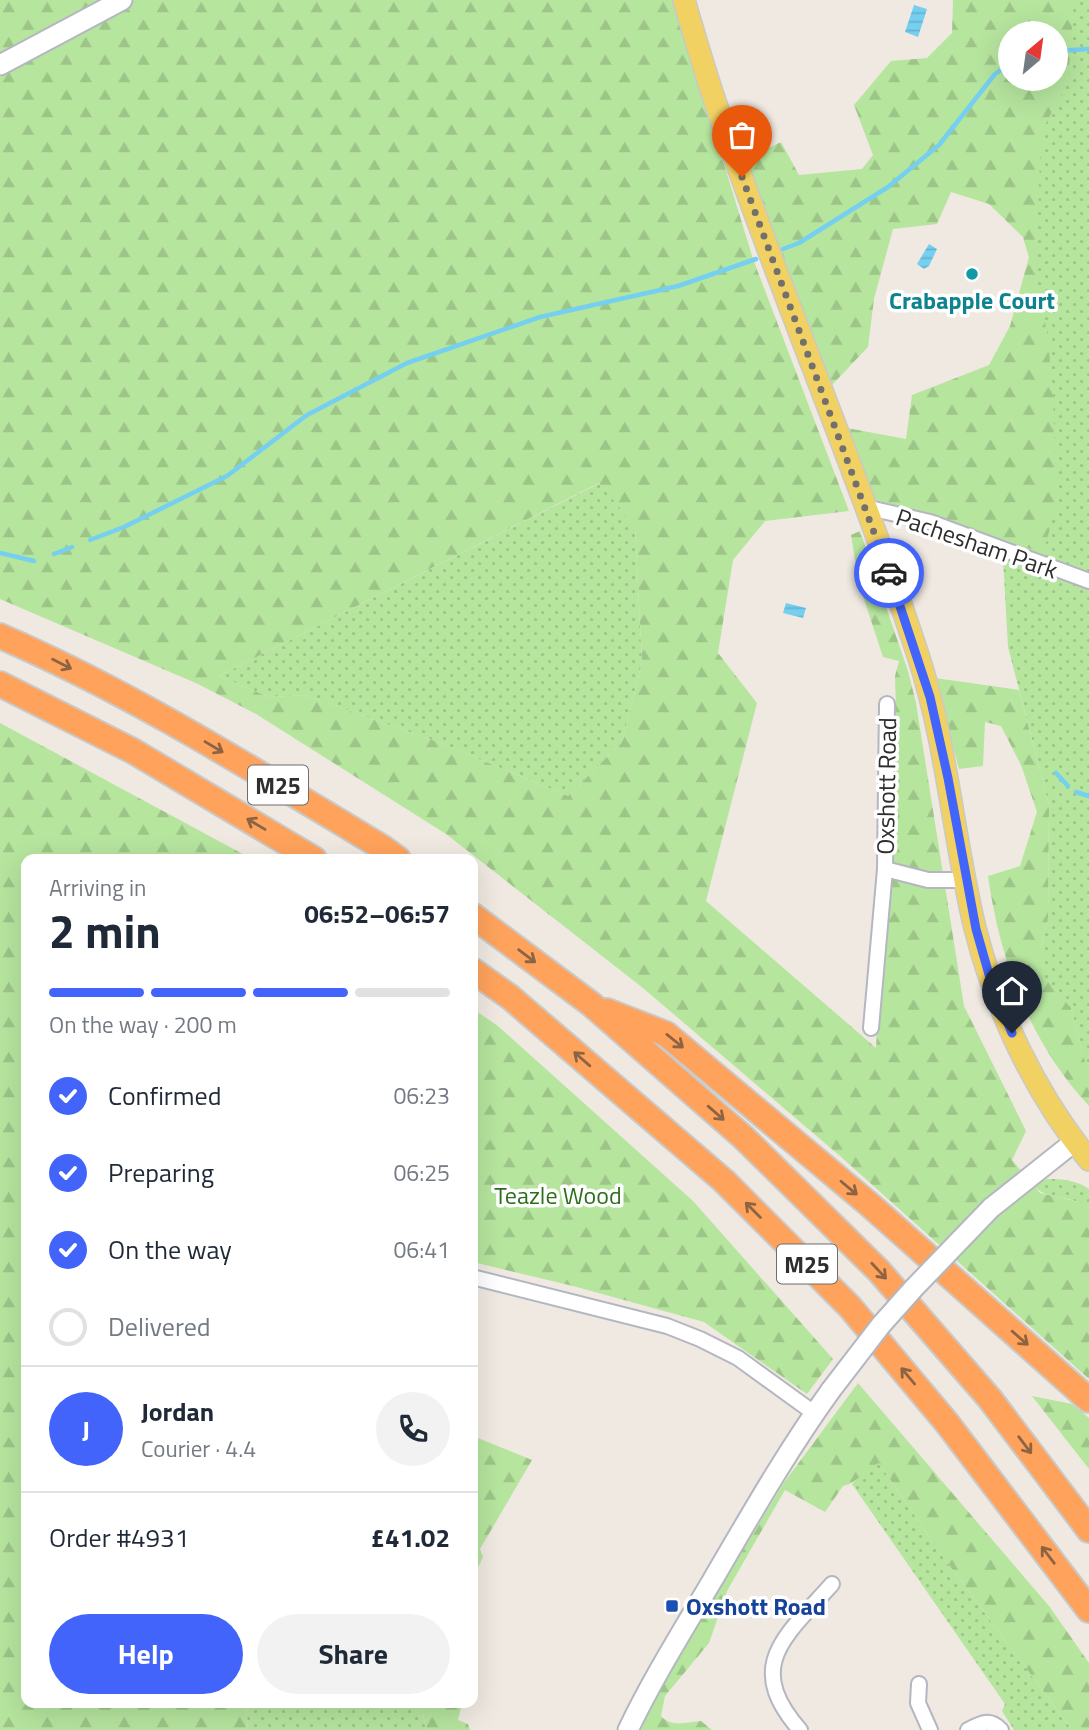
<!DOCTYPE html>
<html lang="en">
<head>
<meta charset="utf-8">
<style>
  body { margin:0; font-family:"Titillium Web",sans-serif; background:#f2f2f3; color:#1f2937; height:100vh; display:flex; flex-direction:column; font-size:26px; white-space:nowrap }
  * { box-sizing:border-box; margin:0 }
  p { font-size:23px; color:#747a83 }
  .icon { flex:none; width:38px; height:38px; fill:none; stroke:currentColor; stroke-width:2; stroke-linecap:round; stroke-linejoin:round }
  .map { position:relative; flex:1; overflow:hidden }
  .drawer { position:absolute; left:21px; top:854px; width:457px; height:854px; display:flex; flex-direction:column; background:#fff; border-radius:14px; box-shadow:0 7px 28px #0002 }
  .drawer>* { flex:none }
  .needle { width:46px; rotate:29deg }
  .controls { position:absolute; left:998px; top:21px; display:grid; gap:14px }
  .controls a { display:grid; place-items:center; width:70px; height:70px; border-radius:50%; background:#fff; box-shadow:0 7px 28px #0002; font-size:35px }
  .pin { position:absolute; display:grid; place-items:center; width:60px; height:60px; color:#fff; margin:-72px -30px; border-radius:50% 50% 50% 0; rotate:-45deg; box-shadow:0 0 7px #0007 }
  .pin .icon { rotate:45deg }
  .courier { position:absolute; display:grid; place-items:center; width:70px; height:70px; margin:-35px; border:5px solid #4264fb; border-radius:50%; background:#fff; color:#222; box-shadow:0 2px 9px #0007 }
  .headline em { font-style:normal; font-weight:700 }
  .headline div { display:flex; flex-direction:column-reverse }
  .headline { display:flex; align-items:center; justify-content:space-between; height:119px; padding:0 28px }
  h1 { font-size:46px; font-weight:700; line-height:52px }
  .bar { display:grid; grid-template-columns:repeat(4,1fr); gap:10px 7px; align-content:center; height:84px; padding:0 28px }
  .bar i { height:9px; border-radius:5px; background:#e0e1e3 }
  .bar .selected { background:#4264fb }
  .bar p { grid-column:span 4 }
  .line { display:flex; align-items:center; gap:18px; padding:0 28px; border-top:2px solid #e0e1e3 }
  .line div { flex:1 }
  .round { display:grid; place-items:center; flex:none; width:74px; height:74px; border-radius:37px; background:#f2f2f3 }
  ol { padding:0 28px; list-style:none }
  li { display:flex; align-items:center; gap:21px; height:77px }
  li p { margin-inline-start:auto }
  li .icon { padding:7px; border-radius:50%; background:#4264fb; color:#fff; stroke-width:4 }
  li:last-child { color:#747a83 }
  li i { width:38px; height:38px; border:4px solid #e0e1e3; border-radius:50% }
  .cta { display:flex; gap:14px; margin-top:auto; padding:14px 28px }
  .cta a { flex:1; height:80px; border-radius:42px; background:#4264fb; color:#fff; font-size:28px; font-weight:700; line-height:80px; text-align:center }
  .cta a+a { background:#f2f2f3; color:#1f2937 }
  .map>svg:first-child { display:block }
  .grass { fill:url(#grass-dots) }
  .forest { fill:url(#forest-firs); fill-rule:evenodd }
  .water { fill:url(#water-rules) }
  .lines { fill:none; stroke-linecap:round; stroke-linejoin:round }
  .stream { stroke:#75cff0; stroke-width:4.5 }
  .street-casing { stroke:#b4b7c1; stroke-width:18 }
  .secondary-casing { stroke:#b4b7c1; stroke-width:23 }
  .primary-casing { stroke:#c9c9c9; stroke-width:24 }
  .highway-casing { stroke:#c9c9c9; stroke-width:28 }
  .street { stroke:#fff; stroke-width:14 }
  .secondary { stroke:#fff; stroke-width:19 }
  .primary { stroke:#f2d163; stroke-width:21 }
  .highway { stroke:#ffa35c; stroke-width:24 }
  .secondary-bridge-casing { stroke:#b4b7c1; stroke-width:23; stroke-linecap:butt }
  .secondary-bridge { stroke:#fff; stroke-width:19 }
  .oneway { stroke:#8c6343 }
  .done { stroke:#726f6d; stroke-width:7; stroke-dasharray:0 12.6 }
  .route { stroke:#4264fb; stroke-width:9 }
  .culture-dot { fill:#0f9aa8; stroke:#fff; stroke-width:2.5 }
  .transit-dot { fill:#1a4fb4; stroke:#fff; stroke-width:2.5 }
  .labels { text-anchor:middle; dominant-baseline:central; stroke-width:7; stroke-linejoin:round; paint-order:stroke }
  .shield { fill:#fff; stroke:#6d6d6d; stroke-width:2 }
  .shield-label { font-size:23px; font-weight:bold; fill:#2e2e2e }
  .culture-label { font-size:24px; font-weight:bold; fill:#0d838f; stroke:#fff }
  .street-label { font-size:24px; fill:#2e2e2e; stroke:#fff }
  .park-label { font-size:24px; fill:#2c6e1b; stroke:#fff }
  .transit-label { font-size:24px; font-weight:bold; fill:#164399; stroke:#fff; text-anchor:start }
</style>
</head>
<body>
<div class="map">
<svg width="1089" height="1730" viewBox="0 0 1089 1730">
  <defs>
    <pattern id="grass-dots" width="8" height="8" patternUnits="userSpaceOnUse" patternTransform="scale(1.75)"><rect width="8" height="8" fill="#b6e59e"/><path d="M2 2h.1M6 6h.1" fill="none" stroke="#9dc588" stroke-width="1.8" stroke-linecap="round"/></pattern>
    <pattern id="forest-firs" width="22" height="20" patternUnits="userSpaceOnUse" patternTransform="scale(1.75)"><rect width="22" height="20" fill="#b6e59e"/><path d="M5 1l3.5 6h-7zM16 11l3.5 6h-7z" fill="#9dc588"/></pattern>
    <pattern id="water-rules" width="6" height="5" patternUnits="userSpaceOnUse" patternTransform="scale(1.75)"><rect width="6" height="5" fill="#75cff0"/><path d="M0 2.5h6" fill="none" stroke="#66b2ce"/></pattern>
  </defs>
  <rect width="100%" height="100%" fill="#efe9e1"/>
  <g class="grass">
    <polygon points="1051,0 1089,0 1089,1065 1085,1062 1071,1008 1040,973 1041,948 1048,918 1049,805 1008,647 1003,558 1011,542 1029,257 1011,195 1055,79 1055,33"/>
    <polygon points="600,483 635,526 642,663 622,742 568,796 438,742 304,695 269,697 219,676"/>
    <path d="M1047,1179C1061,1179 1077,1180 1089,1189V1208C1073,1194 1047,1202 1033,1185Z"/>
    <polygon points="879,1463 938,1550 1072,1730 1014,1730 1002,1711 1005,1704 852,1484 871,1466"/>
    <polygon points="246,1703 421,1703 426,1730 248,1730"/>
  </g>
  <g class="forest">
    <path d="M0,0H674L753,259L849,511L765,521L733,560L718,653L757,703L706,901L876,1048L896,709L895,676L899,661L883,657L859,584L851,535L860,531L908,671L916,703L964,1006L1026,1131L1012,1160L1040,1193L1083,1203L1089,1208V1379L840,1156L643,988L446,834L256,714L198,684L0,599V77L33,59L24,41L0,54ZM599,483L635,526L642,663L622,742L568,796L438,742L304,695L269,697L219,676Z"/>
    <path d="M953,0H1074L1068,83L1046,123L1040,160L1037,241L1038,290L1048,337L1054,416L1056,507L1043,553L917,511L875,500L847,428L906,439L912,395L989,365L1010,326L1029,257L1023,237L989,204L951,192L937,224L893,229L874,299L868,347L831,386L745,160L781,142L799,175L862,169L873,155L854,105L891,61L927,58L952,33ZM1010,33H1055V79H1010Z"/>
    <path d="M935,678L1019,690L1049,805L1048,918L1041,948V973L1071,1008L1085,1062L1089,1065V1106C1030,1043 1000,961 988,876L1020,866L1037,812L1021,765L1001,726L985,722L983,766L959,769Z"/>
    <polygon points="0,723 252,859 26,859 26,1703 246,1703 248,1730 0,1730"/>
    <polygon points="473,1009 498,1026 693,1201 833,1359 807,1394 704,1322 573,1286 473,1262"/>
    <path d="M858,1383L1049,1606L1089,1663V1730H1072L938,1550L879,1463C865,1469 858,1483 843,1486L825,1512L785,1490L727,1591L709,1643L665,1696L661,1716C671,1728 687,1722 701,1721L712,1730H641L657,1691L783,1484Z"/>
    <polygon points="1032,1396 1072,1404 1089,1418 1089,1469"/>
    <polygon points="473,1436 532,1460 480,1549 483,1557 473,1578"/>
    <polygon points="421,1703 462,1703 458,1720 468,1724 470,1730 426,1730"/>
  </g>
  <g class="water">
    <polygon points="914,5 927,9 918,37 905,32"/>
    <polygon points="929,244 937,249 929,266 924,269 917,264"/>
    <polygon points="786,603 806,608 803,618 783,613"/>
  </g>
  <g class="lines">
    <g class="stream">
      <polyline points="1055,51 1089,49"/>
      <polyline points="783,249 799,243 888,187 939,145 995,74 1010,64"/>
      <polyline points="90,540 124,527 227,476 307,415 407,363 540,317 678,286 756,259"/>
      <polyline points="0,553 34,561"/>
      <polyline points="54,554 72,547"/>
      <polyline points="1056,773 1068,786"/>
      <polyline points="1076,792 1089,796"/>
    </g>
    <g class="street-casing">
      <g id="street">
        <polyline points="865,507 930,522 1089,581"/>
        <polyline points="885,869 928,880 965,880"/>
        <polyline points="871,1028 885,869 887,704"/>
        <polyline points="472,1277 667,1326 700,1339 738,1358 814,1413"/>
        <polyline points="919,1684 918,1703 930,1730"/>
        <path d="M800,1730C743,1665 786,1636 832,1584"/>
        <path d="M968,1730C981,1723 990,1718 1001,1730"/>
      </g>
    </g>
    <g class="secondary-casing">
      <g id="secondary">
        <polyline points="0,65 122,0"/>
        <polyline points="991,1208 1074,1142"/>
        <path d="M628,1730C653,1678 683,1630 712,1581C750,1516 787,1451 831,1390"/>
      </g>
    </g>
    <g class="primary-casing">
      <path id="primary" d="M684,0C695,38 706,76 719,113C781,295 858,472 918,655C947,744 953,837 975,928C996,1011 1035,1093 1089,1160"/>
    </g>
    <g class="highway-casing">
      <g id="highway">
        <path d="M0,636C134,694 258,773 383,848L398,859"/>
        <polyline points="0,684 133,751 314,859"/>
        <polyline points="472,915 591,1004 743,1137 879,1271 990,1399 1089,1530"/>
        <polyline points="472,970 510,997 724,1181 850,1307 947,1423 1089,1610"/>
        <polyline points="607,1011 666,1034 870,1205 1089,1400"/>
      </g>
    </g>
    <use href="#street" class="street"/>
    <use href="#secondary" class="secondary"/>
    <use href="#primary" class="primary"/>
    <use href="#highway" class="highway"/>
    <g class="secondary-bridge-casing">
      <polyline id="secondary-bridge" points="831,1390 881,1325 914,1288 991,1208"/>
    </g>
    <use href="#secondary-bridge" class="secondary-bridge"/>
  </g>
  <defs><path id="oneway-shaft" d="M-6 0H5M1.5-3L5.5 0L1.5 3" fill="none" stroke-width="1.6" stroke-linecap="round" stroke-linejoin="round" transform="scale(1.75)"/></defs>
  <g class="oneway">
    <use href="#oneway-shaft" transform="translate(62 664) rotate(27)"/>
    <use href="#oneway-shaft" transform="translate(214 747) rotate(31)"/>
    <use href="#oneway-shaft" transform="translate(256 824) rotate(-149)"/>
    <use href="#oneway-shaft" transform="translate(527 956) rotate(37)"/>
    <use href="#oneway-shaft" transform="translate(675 1041) rotate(39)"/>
    <use href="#oneway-shaft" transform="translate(582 1059) rotate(-139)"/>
    <use href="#oneway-shaft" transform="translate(716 1113) rotate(41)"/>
    <use href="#oneway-shaft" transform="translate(849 1188) rotate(40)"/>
    <use href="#oneway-shaft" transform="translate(753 1210) rotate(-135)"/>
    <use href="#oneway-shaft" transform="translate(879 1271) rotate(47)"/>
    <use href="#oneway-shaft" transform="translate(1020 1338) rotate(41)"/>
    <use href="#oneway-shaft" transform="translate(908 1376) rotate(-130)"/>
    <use href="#oneway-shaft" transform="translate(1025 1445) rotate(53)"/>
    <use href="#oneway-shaft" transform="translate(1048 1555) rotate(-127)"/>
  </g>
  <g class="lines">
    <polyline class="done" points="742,177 889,573"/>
    <polyline class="route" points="889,573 930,697 948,778 976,929 992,985 1012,1033"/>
  </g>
  <circle class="culture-dot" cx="972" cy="274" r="7"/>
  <rect class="transit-dot" x="665" y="1599" width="14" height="14" rx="3.5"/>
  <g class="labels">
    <g class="shield">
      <rect x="248" y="765.5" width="60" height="39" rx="5"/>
      <rect x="777" y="1244.5" width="60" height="39" rx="5"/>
    </g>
    <g class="shield-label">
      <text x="278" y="785">M25</text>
      <text x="807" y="1264">M25</text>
    </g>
    <g class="culture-label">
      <text x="972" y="300">Crabapple Court</text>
    </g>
    <g class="street-label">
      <text transform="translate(977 543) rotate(19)">Pachesham Park</text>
      <text transform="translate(886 786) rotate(-89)">Oxshott Road</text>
    </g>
    <g class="park-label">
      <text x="558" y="1195">Teazle Wood</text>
    </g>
    <g class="transit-label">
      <text x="686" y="1606">Oxshott Road</text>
    </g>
  </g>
</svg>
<div class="controls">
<a><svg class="needle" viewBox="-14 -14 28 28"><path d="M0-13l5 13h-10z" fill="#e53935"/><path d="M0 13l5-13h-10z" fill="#747a83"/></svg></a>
</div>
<div class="pin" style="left:742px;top:177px;background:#ea580c"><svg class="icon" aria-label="bag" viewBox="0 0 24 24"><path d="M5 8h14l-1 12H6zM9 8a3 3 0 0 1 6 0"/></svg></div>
<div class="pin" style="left:1012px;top:1033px;background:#1f2937"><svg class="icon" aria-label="home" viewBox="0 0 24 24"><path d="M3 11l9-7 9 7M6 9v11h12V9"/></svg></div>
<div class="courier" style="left:889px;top:573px"><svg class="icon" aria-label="car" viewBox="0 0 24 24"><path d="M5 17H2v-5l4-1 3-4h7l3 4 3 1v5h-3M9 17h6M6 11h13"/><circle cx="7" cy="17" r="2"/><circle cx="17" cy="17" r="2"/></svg></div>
<section class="drawer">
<div class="headline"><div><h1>2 min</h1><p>Arriving in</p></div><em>06:52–06:57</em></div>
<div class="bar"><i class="selected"></i><i class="selected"></i><i class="selected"></i><i></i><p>On the way · 200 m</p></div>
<ol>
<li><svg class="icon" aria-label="check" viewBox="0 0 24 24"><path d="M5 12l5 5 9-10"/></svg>Confirmed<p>06:23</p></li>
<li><svg class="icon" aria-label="check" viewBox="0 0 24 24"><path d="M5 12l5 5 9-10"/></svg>Preparing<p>06:25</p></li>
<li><svg class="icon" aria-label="check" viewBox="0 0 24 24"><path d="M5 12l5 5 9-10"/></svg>On the way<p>06:41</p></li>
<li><i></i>Delivered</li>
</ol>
<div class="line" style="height:126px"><b class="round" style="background:#4264fb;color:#fff">J</b><div><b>Jordan</b><p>Courier · 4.4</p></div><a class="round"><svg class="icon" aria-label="phone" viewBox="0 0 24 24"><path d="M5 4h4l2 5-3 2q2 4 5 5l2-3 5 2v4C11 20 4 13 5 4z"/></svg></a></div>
<div class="line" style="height:91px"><div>Order #4931</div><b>£41.02</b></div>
<div class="cta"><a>Help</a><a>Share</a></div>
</section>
</div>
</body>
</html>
